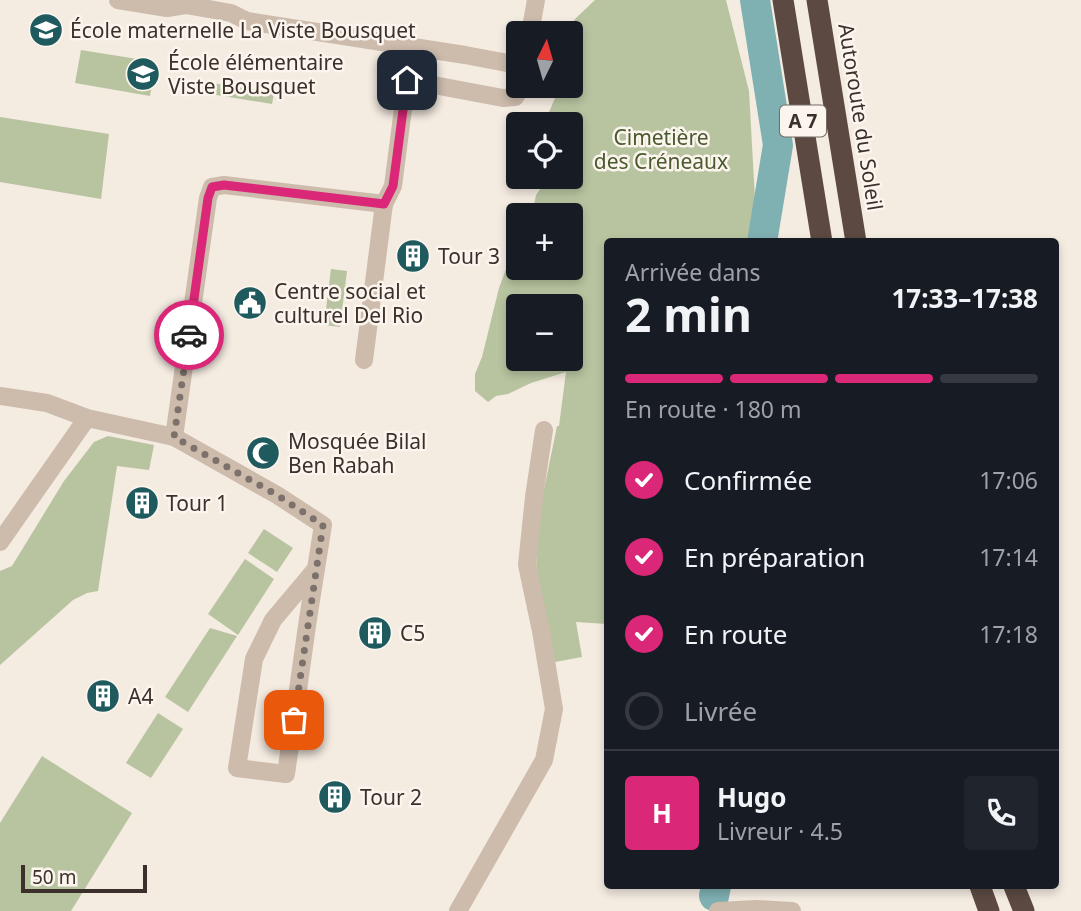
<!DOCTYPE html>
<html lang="fr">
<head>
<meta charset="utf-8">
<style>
  body { margin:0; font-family:"Noto Sans",sans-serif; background:#20242c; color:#f1f3f6; height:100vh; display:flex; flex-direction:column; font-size:26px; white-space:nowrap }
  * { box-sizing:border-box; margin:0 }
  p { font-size:23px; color:#9ea1a6 }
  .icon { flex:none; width:38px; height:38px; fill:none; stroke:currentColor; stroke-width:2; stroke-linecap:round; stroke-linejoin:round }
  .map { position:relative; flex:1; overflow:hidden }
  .details { position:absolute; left:604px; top:238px; width:455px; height:651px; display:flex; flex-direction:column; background:#171b24; border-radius:7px; box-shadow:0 4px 10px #0003 }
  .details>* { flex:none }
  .needle { width:46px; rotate:5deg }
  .controls { position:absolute; left:506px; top:21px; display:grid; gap:14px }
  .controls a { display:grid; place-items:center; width:77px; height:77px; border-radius:7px; background:#171b24; box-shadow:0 4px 10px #0003; font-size:35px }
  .scale { position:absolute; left:21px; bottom:18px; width:126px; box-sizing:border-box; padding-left:7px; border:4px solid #3b302b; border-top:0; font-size:19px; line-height:24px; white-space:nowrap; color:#3b302b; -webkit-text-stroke:5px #fbf5ee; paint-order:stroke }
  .pin { position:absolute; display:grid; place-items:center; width:60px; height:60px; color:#fff; margin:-30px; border-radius:14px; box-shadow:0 4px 10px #0006 }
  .courier { position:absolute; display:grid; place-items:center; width:70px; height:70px; margin:-35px; border:5px solid #db2777; border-radius:50%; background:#fff; color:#222; box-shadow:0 2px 9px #0007 }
  .summary em { font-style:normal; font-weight:700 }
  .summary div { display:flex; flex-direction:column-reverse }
  .summary { display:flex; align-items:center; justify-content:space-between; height:119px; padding:0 21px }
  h1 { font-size:46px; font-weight:700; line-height:52px }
  .bar { display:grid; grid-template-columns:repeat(4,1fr); gap:10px 7px; align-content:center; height:84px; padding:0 21px }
  .bar i { height:9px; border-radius:5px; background:#363941 }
  .bar .on { background:#db2777 }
  .bar p { grid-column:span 4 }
  .line { display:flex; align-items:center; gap:18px; padding:0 21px; border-top:2px solid #363941 }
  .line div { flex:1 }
  .round { display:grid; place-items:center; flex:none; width:74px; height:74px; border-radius:7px; background:#20242c }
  ol { padding:0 21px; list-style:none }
  li { display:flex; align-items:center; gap:21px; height:77px }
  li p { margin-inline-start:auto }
  li .icon { padding:7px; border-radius:50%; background:#db2777; color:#fff; stroke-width:4 }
  li:last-child { color:#9ea1a6 }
  li i { width:38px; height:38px; border:4px solid #363941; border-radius:50% }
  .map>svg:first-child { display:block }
  .green { fill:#b8c4a0; fill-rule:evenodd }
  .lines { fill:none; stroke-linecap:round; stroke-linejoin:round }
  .river { stroke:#7fb0b2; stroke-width:30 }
  .minor { stroke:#cdbbac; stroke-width:18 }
  .highway { stroke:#5c4a42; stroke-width:21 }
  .done { stroke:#7c716b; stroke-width:7; stroke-dasharray:0 12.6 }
  .route { stroke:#db2777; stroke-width:9 }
  .labels { text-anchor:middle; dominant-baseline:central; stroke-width:5; stroke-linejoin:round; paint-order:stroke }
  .shield { fill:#fbf5ee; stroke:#756b66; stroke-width:2 }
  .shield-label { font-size:19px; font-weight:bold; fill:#3b302b }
  .poi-label { font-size:21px; fill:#3b302b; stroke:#fbf5ee; text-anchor:start }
  .street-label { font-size:21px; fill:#3b302b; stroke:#fbf5ee }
  .park-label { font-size:21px; fill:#4a5a2e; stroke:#fbf5ee }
</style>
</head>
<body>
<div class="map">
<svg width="1081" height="911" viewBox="0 0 1081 911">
  <rect width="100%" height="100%" fill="#f4ebe1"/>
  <g class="green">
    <path d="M595,0H726L749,91L755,199H757L751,241L607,242V624L576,622L582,657L555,662L536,572L538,519L557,426H559L566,372L531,383L508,394L496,396L488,402L475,391V374L482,357L499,288L509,261L518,248V268H570V215H532L536,195L549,177H570V124H544L555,98L539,89L540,86H570V33H564L576,18ZM518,306H570V359H518Z"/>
    <polygon points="81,50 156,62 150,96 75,83"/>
    <polygon points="200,81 274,93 272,104 198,92"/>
    <polygon points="0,117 109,134 101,199 0,182"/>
    <polygon points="331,269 347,271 340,327 324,325"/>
    <polygon points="108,436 154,445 149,470 117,466 98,591 87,593 73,600 0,665 0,571 12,566 64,481 94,442"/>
    <polygon points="264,529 293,548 277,572 248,553"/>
    <polygon points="245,559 274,579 238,635 208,614"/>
    <polygon points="210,628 237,636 188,712 165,697"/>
    <polygon points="158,713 183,729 151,778 126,763"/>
    <polygon points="42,756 132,813 71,911 0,911 0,823"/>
  </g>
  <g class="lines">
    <g class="river">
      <polyline points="755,0 778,145 762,242"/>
      <polyline points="714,896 716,886"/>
    </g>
    <g class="minor">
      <polyline points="118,0 167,8 186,5 231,13 247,21 465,55 518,65"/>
      <polyline points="530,33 536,0"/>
      <polyline points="407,80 503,98 515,97 520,90 521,86"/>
      <polyline points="364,360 384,204"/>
      <polyline points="0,396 47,403 87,418 174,437 277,495 323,525 308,619 286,774 237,768 254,659 273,620 315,570"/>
      <polyline points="174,437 208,198 212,187 224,185 384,204 393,186 411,47"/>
      <polyline points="0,542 87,418"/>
      <polyline points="458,911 544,760 554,709 541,631 527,565 534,497 544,430"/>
      <polyline points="718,911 757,909 792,911"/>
    </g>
    <g class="highway">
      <polyline points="783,0 822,242"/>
      <polyline points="817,0 856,242"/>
      <polyline points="980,886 989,911"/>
      <polyline points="1014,886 1024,911"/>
    </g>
  </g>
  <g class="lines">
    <polyline class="done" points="189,335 174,437 277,495 323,525 294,720"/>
    <polyline class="route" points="189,335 208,198 212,187 224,185 384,204 393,186 407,80"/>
  </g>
  <defs>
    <g id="school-disc" transform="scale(1.75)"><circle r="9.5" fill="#1f5a5e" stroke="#fbf5ee"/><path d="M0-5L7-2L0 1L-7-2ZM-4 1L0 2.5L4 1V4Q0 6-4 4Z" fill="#fff"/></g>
    <g id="building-disc" transform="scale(1.75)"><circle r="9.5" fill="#1f5a5e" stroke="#fbf5ee"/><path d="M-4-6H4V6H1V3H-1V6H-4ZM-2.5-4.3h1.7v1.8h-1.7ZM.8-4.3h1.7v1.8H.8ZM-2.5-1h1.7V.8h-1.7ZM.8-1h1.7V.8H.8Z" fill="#fff"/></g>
    <g id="civic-disc" transform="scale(1.75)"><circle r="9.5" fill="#1f5a5e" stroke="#fbf5ee"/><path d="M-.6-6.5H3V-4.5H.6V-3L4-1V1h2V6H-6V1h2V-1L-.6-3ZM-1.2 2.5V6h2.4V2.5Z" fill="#fff"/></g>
    <g id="mosque-disc" transform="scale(1.75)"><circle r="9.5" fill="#1f5a5e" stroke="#fbf5ee"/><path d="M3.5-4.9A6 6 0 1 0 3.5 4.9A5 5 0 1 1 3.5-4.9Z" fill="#fff"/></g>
  </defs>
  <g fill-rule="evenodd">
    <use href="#school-disc" x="46" y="30"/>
    <use href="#school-disc" x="143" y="74"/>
    <use href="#building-disc" x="413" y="256"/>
    <use href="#civic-disc" x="250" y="303"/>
    <use href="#mosque-disc" x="263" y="453"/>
    <use href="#building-disc" x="142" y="503"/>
    <use href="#building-disc" x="375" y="633"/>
    <use href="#building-disc" x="103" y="696"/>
    <use href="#building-disc" x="335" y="797"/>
  </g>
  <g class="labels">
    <rect class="shield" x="780" y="105.5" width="46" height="31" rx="5"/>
    <g class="shield-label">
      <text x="803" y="121">A 7</text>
    </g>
    <g class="poi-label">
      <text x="70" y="30">École maternelle La Viste Bousquet</text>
      <text x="168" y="62">École élémentaire<tspan x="168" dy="24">Viste Bousquet</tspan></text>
      <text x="438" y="256">Tour 3</text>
      <text x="274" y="291">Centre social et<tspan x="274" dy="24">culturel Del Rio</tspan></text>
      <text x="288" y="441">Mosquée Bilal<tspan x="288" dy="24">Ben Rabah</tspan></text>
      <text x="166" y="503">Tour 1</text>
      <text x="400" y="633">C5</text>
      <text x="128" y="696">A4</text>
      <text x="360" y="797">Tour 2</text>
    </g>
    <g class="street-label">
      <text transform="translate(861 117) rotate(81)">Autoroute du Soleil</text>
    </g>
    <g class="park-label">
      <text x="661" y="137">Cimetière<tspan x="661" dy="24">des Créneaux</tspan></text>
    </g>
  </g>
</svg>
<div class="controls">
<a><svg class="needle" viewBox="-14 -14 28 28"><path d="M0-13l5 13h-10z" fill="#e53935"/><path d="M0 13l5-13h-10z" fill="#9ea1a6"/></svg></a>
<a><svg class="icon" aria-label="locate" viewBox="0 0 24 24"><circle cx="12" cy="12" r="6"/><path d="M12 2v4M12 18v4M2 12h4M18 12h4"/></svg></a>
<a>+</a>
<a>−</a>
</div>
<div class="scale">50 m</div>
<div class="pin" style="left:294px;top:720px;background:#ea580c"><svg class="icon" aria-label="bag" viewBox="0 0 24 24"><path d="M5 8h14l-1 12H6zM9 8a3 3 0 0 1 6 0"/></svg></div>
<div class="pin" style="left:407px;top:80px;background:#1f2937"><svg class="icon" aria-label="home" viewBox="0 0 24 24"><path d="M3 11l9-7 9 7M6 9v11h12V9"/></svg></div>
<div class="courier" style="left:189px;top:335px"><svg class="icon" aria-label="car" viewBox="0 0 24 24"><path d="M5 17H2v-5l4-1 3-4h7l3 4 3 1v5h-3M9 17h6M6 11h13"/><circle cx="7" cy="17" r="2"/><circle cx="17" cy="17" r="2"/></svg></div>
<section class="details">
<div class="summary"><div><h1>2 min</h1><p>Arrivée dans</p></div><em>17:33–17:38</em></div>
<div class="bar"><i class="on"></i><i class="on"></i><i class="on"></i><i></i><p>En route · 180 m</p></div>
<ol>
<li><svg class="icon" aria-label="check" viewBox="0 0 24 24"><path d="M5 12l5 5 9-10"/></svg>Confirmée<p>17:06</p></li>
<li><svg class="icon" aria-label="check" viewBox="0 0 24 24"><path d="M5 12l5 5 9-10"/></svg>En préparation<p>17:14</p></li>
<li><svg class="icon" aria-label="check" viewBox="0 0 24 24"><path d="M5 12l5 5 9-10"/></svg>En route<p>17:18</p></li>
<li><i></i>Livrée</li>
</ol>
<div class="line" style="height:126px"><b class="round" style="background:#db2777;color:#fff">H</b><div><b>Hugo</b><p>Livreur · 4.5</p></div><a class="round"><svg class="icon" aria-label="phone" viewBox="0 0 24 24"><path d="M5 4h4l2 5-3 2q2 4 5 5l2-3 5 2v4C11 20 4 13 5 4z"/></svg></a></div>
</section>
</div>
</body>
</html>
